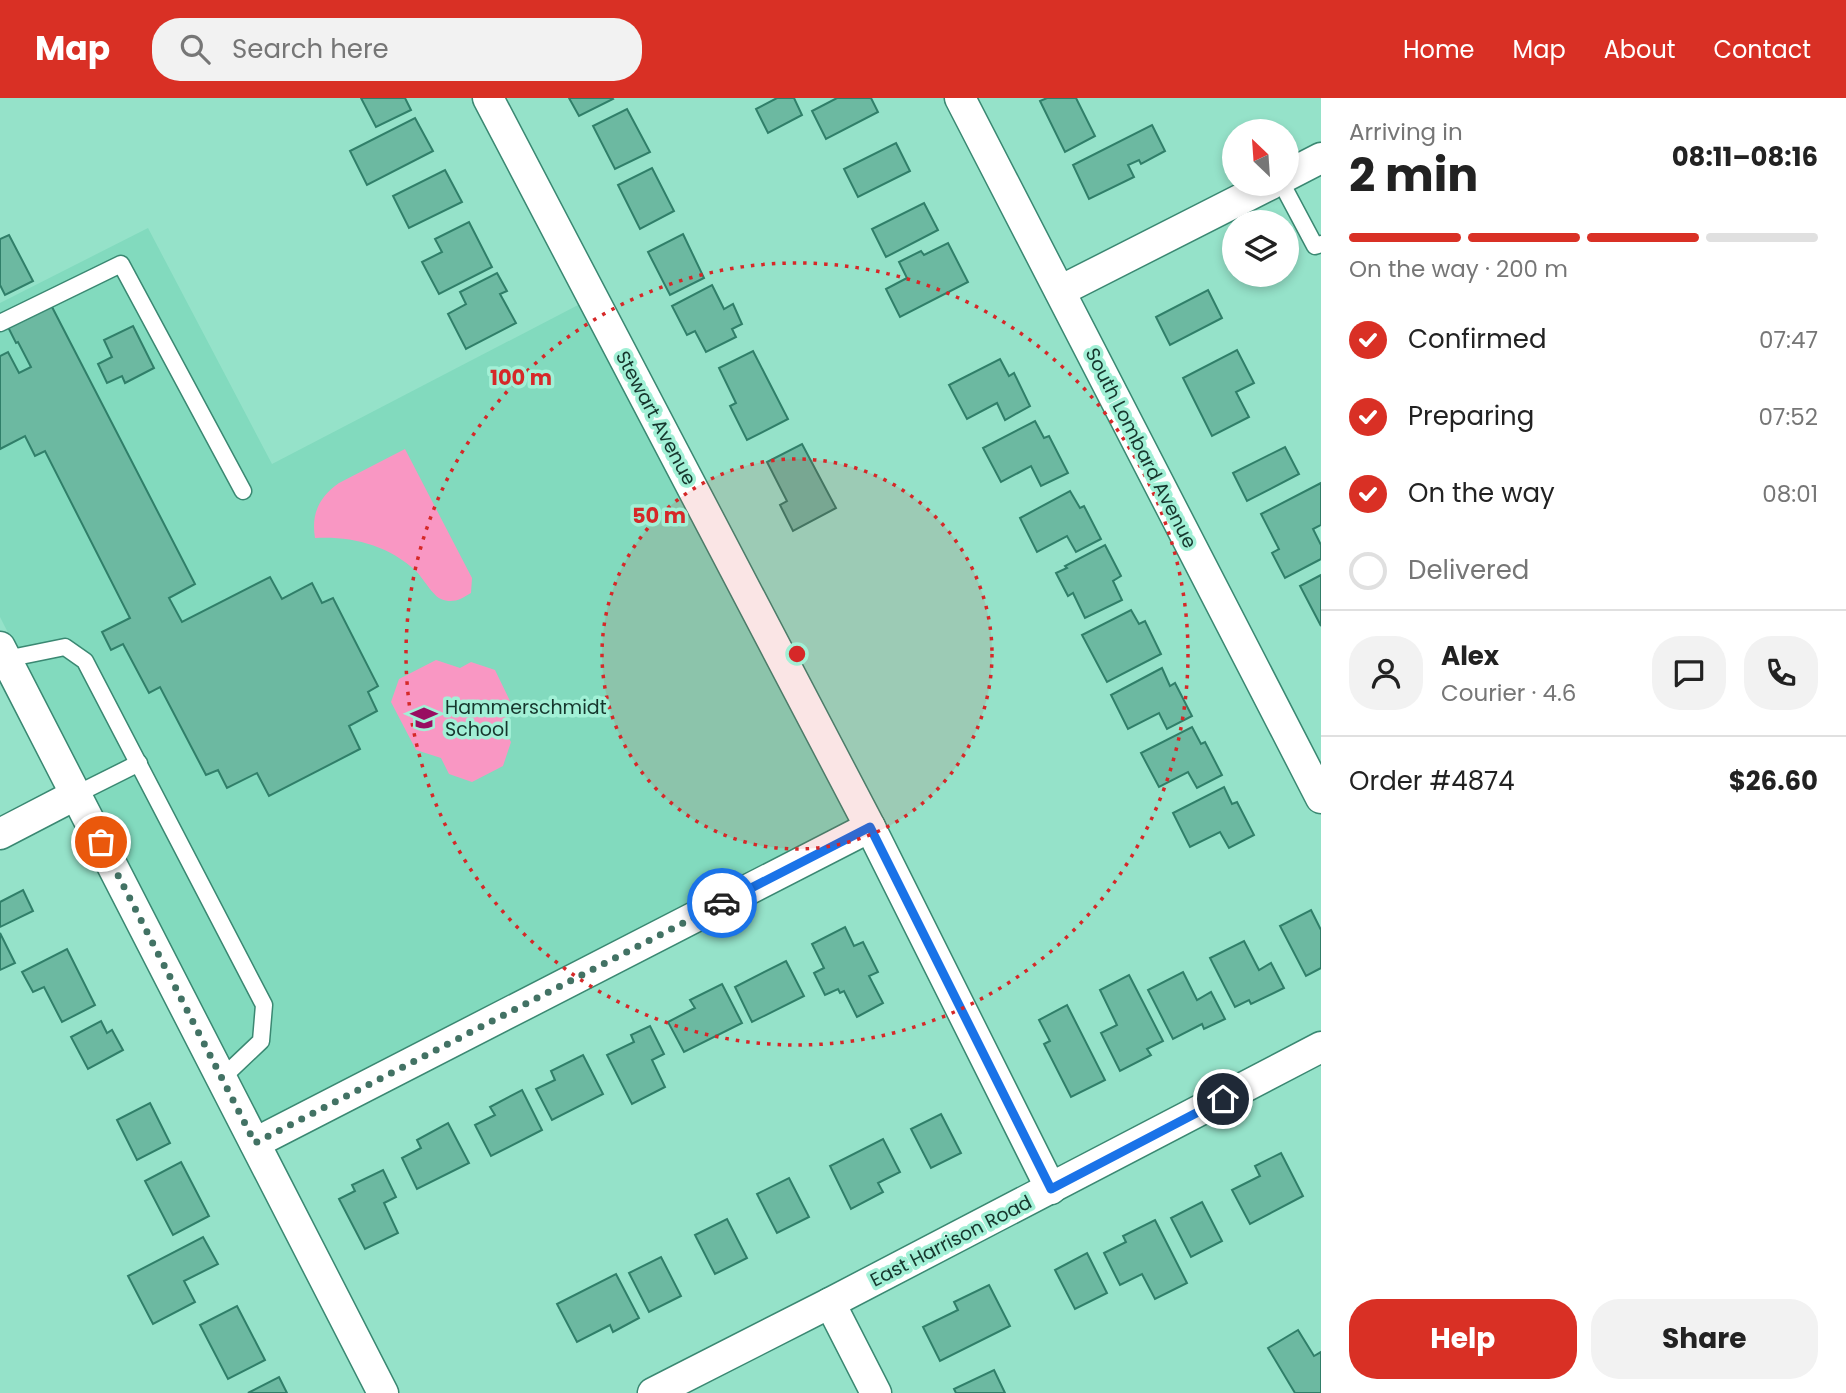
<!DOCTYPE html>
<html lang="en">
<head>
<meta charset="utf-8">
<style>
  body { margin:0; font-family:Poppins,sans-serif; background:#f2f2f2; color:#222; height:100vh; display:flex; flex-direction:column; font-size:26px; white-space:nowrap }
  * { box-sizing:border-box; margin:0 }
  p { font-size:23px; color:#767676 }
  .icon { flex:none; width:38px; height:38px; fill:none; stroke:currentColor; stroke-width:2; stroke-linecap:round; stroke-linejoin:round }
  .map { position:relative; flex:1; overflow:hidden }
  .side { display:flex; flex-direction:column; background:#fff; width:525px }
  .side>* { flex:none }
  .needle { width:46px; rotate:335deg }
  .tools { position:absolute; left:1222px; top:21px; display:grid; gap:14px }
  .tools a { display:grid; place-items:center; width:77px; height:77px; border-radius:50%; background:#fff; box-shadow:0 4px 10px #0003; font-size:35px }
  .pin { position:absolute; display:grid; place-items:center; width:60px; height:60px; color:#fff; margin:-30px; border:4px solid #fff; border-radius:50%; box-shadow:0 2px 7px #0007 }
  .courier { position:absolute; display:grid; place-items:center; width:70px; height:70px; margin:-35px; border:5px solid #1a73e8; border-radius:50%; background:#fff; color:#222; box-shadow:0 2px 9px #0007 }
  .headline em { font-style:normal; font-weight:700 }
  .headline div { display:flex; flex-direction:column-reverse }
  .headline { display:flex; align-items:center; justify-content:space-between; height:119px; padding:0 28px }
  h1 { font-size:46px; font-weight:700; line-height:52px }
  .bar { display:grid; grid-template-columns:repeat(4,1fr); gap:10px 7px; align-content:center; height:84px; padding:0 28px }
  .bar i { height:9px; border-radius:5px; background:#e0e0e0 }
  .bar .on { background:#d93025 }
  .bar p { grid-column:span 4 }
  .line { display:flex; align-items:center; gap:18px; padding:0 28px; border-top:2px solid #e0e0e0 }
  .line div { flex:1 }
  .round { display:grid; place-items:center; flex:none; width:74px; height:74px; border-radius:28px; background:#f2f2f2 }
  ol { padding:0 28px; list-style:none }
  li { display:flex; align-items:center; gap:21px; height:77px }
  li p { margin-inline-start:auto }
  li .icon { padding:7px; border-radius:50%; background:#d93025; color:#fff; stroke-width:4 }
  li:last-child { color:#767676 }
  li i { width:38px; height:38px; border:4px solid #e0e0e0; border-radius:50% }
  .button { display:flex; gap:14px; margin-top:auto; padding:14px 28px }
  .button a { flex:1; height:80px; border-radius:28px; background:#d93025; color:#fff; font-size:28px; font-weight:700; line-height:80px; text-align:center }
  .button a+a { background:#f2f2f2; color:#222 }
  header { display:flex; align-items:center; gap:42px; box-sizing:border-box; height:98px; padding:0 35px; background:#d93025; color:#fff }
  header strong { font-size:33px }
  nav { display:flex; gap:38px; margin-inline-start:auto; font-size:24px }
  .search { width:490px; height:63px; background:#f2f2f2; display:flex; align-items:center; gap:18px; box-sizing:border-box; padding:0 24px; border-radius:28px; color:#767676; font-size:26px }
  main { display:flex; flex:1; min-height:0 }
  .map>svg:first-child { display:block }
  .built { fill:#82dabe }
  .green { fill:#f997c3 }
  .building { fill:#6cb9a1; stroke:#307f69; stroke-width:2 }
  .lines { fill:none; stroke-linecap:round; stroke-linejoin:round }
  .service-casing { stroke:#3a8872; stroke-width:19 }
  .minor-casing { stroke:#3a8872; stroke-width:33 }
  .service { stroke:#fff; stroke-width:16 }
  .minor { stroke:#fff; stroke-width:30 }
  .done { stroke:#427264; stroke-width:7; stroke-dasharray:0 12.6 }
  .route { stroke:#1a73e8; stroke-width:9 }
  .ring { fill:none; stroke:#d62828; stroke-width:3.5; stroke-dasharray:3.5 7 }
  .labels { text-anchor:middle; dominant-baseline:central; stroke-width:7; stroke-linejoin:round; paint-order:stroke }
  .street-label { font-size:19px; fill:#16362d; stroke:#a2f0d6 }
  .poi-label { font-size:19px; fill:#16362d; stroke:#a2f0d6; text-anchor:start }
  .centre { fill:#d62828; stroke:#a2f0d6; stroke-width:3.5 }
  .ring-label { font-size:21px; text-anchor:middle; font-weight:bold; fill:#d62828; stroke:#a2f0d6; stroke-width:7; stroke-linejoin:round; paint-order:stroke }
</style>
</head>
<body>
<header>
<strong>Map</strong>
<div class="search"><svg class="icon" aria-label="search" viewBox="0 0 24 24"><circle cx="10" cy="10" r="6"/><path d="M15 15l6 6"/></svg>Search here</div>
<nav><a>Home</a><a>Map</a><a>About</a><a>Contact</a></nav>
</header>
<main>
<div class="map">
<svg width="1321" height="1295" viewBox="0 0 1321 1295">
  <rect width="100%" height="100%" fill="#95e2c9"/>
  <polygon class="built" points="148,130 272,366 580,206 849,722 260,1028 0,519 0,205"/>
  <g class="green">
    <path d="M405,351L472,480L471,495C461,501 453,506 441,501C433,498 423,480 416,473C388,447 352,438 315,440C311,416 319,399 339,385Z"/>
    <polygon points="436,562 460,570 471,564 495,572 511,605 503,629 511,644 503,668 472,684 449,676 441,660 416,652 391,604 399,581"/>
  </g>
  <g class="building">
    <polygon points="361,0 405,0 411,12 376,29"/>
    <polygon points="569,0 612,0 613,1 579,18"/>
    <polygon points="777,0 794,0 802,17 768,35 756,11"/>
    <polygon points="837,0 871,0 878,14 826,41 812,13"/>
    <polygon points="1047,0 1076,0 1095,38 1065,54 1040,3"/>
    <polygon points="627,11 650,54 615,71 593,28"/>
    <polygon points="415,20 433,53 367,87 350,53"/>
    <polygon points="1152,27 1165,53 1141,66 1139,62 1128,67 1134,79 1089,101 1073,67"/>
    <polygon points="896,45 910,73 858,99 844,71"/>
    <polygon points="652,70 674,113 640,131 618,87"/>
    <polygon points="445,72 462,104 409,130 393,98"/>
    <polygon points="924,105 938,132 886,159 872,131"/>
    <polygon points="469,124 492,169 439,196 422,164 442,154 435,141"/>
    <polygon points="683,136 704,180 670,197 648,154"/>
    <polygon points="9,137 33,183 5,197 0,187 0,141"/>
    <polygon points="948,145 968,184 900,219 886,191 907,180 899,164 921,153 924,157"/>
    <polygon points="497,175 507,193 500,196 516,225 466,251 448,216 466,206 460,194"/>
    <polygon points="712,187 724,211 733,206 742,226 732,231 736,239 706,254 695,233 687,237 672,208"/>
    <polygon points="1208,192 1222,220 1170,247 1156,219"/>
    <polygon points="51,207 195,486 169,500 182,524 270,479 282,501 312,485 322,505 333,500 378,588 368,594 377,613 349,628 360,651 269,698 257,675 227,690 218,672 206,677 160,589 149,595 123,546 111,552 102,534 130,520 45,353 35,358 25,338 0,351 0,258 8,254 19,275 31,269 18,244 16,245 8,229"/>
    <polygon points="133,228 154,270 125,285 122,278 107,285 98,266 112,259 104,242"/>
    <polygon points="1237,252 1254,285 1236,294 1249,319 1212,338 1183,280"/>
    <polygon points="753,253 788,321 747,342 730,308 736,305 719,270"/>
    <polygon points="1000,261 1009,278 1014,275 1030,308 1005,322 997,305 967,321 949,287"/>
    <polygon points="1035,323 1044,340 1049,338 1068,375 1041,388 1031,368 1001,384 983,350"/>
    <polygon points="802,346 836,410 793,433 780,407 787,403 767,364"/>
    <polygon points="1285,349 1299,376 1247,403 1233,375"/>
    <polygon points="1321,385 1321,427 1313,431 1321,447 1321,461 1285,480 1272,455 1279,451 1261,416"/>
    <polygon points="1070,393 1080,410 1084,408 1101,441 1076,454 1067,438 1037,454 1020,420"/>
    <polygon points="1105,447 1121,478 1113,483 1122,502 1085,520 1073,495 1068,498 1056,475 1067,470 1065,468"/>
    <polygon points="1321,477 1321,528 1300,488"/>
    <polygon points="1131,512 1139,526 1145,523 1161,556 1107,584 1082,537"/>
    <polygon points="1162,570 1170,588 1175,585 1192,618 1167,631 1159,615 1128,631 1111,597"/>
    <polygon points="1192,629 1201,646 1205,644 1222,677 1197,690 1188,674 1159,689 1141,655"/>
    <polygon points="1224,689 1232,706 1237,704 1254,737 1229,750 1220,734 1190,749 1173,715"/>
    <polygon points="23,792 33,813 0,829 0,804"/>
    <polygon points="1311,812 1321,832 1321,870 1306,878 1280,828"/>
    <polygon points="845,829 854,848 863,844 878,874 869,878 883,905 857,919 844,893 840,895 838,891 825,897 814,875 824,870 812,846"/>
    <polygon points="0,835 15,865 0,872"/>
    <polygon points="1244,843 1259,872 1271,865 1284,890 1251,906 1249,902 1235,909 1210,860"/>
    <polygon points="67,851 95,907 62,924 44,889 33,894 22,874"/>
    <polygon points="786,863 804,898 752,924 735,889"/>
    <polygon points="1183,874 1197,902 1211,894 1225,921 1204,931 1202,926 1173,941 1148,892"/>
    <polygon points="1129,877 1163,943 1147,951 1151,957 1120,973 1101,935 1117,927 1100,892"/>
    <polygon points="722,886 742,925 684,954 668,924 695,910 690,902"/>
    <polygon points="1067,907 1105,982 1071,999 1044,946 1050,943 1039,922"/>
    <polygon points="101,923 107,935 112,932 123,952 88,971 71,939"/>
    <polygon points="650,928 664,956 652,962 665,989 632,1006 607,957 634,944 631,937"/>
    <polygon points="583,957 603,996 552,1022 536,991 555,982 551,973"/>
    <polygon points="522,992 542,1032 491,1058 475,1027 495,1017 490,1009"/>
    <polygon points="150,1005 170,1045 137,1062 117,1022"/>
    <polygon points="941,1016 961,1055 931,1070 911,1031"/>
    <polygon points="448,1025 469,1065 417,1091 402,1060 421,1050 417,1042"/>
    <polygon points="883,1041 900,1074 878,1085 883,1094 851,1111 830,1068"/>
    <polygon points="1281,1055 1303,1098 1250,1126 1232,1092 1260,1078 1255,1068"/>
    <polygon points="181,1064 209,1118 173,1137 145,1083"/>
    <polygon points="383,1072 396,1099 384,1105 398,1135 365,1151 339,1101 355,1093 352,1087"/>
    <polygon points="789,1080 809,1119 777,1135 757,1096"/>
    <polygon points="1202,1104 1222,1143 1191,1159 1171,1120"/>
    <polygon points="727,1121 747,1160 715,1176 695,1137"/>
    <polygon points="1155,1122 1187,1185 1155,1201 1142,1176 1120,1187 1104,1155 1126,1144 1123,1138"/>
    <polygon points="203,1139 218,1166 184,1183 195,1204 153,1226 128,1178"/>
    <polygon points="1087,1155 1107,1195 1075,1211 1055,1172"/>
    <polygon points="661,1159 681,1198 649,1214 629,1175"/>
    <polygon points="616,1176 639,1220 613,1234 610,1227 577,1244 557,1206"/>
    <polygon points="989,1187 1010,1228 940,1263 923,1229 958,1212 954,1204"/>
    <polygon points="237,1208 265,1262 228,1281 200,1227"/>
    <polygon points="1298,1232 1314,1258 1321,1254 1321,1295 1295,1295 1268,1250"/>
    <polygon points="994,1272 1005,1295 956,1295 954,1291"/>
    <polygon points="279,1279 287,1295 248,1295"/>
  </g>
  <g class="lines">
    <g class="service-casing">
      <g id="service">
        <polyline points="1282,86 1315,148 1321,146"/>
        <polyline points="0,225 121,166 243,393"/>
        <polyline points="6,561 65,549 85,563 264,907 261,943 222,980"/>
        <polyline points="77,696 139,665"/>
      </g>
    </g>
    <g class="minor-casing">
      <g id="minor">
        <polyline points="488,0 870,729 1051,1091"/>
        <polyline points="960,0 1321,700"/>
        <polyline points="1286,78 1321,60"/>
        <polyline points="1060,193 1271,86"/>
        <polyline points="0,549 383,1295"/>
        <polyline points="0,736 77,696"/>
        <polyline points="255,1045 870,729"/>
        <polyline points="830,1205 876,1295"/>
        <polyline points="653,1295 830,1205 1321,949"/>
      </g>
    </g>
    <use href="#service" class="service"/>
    <use href="#minor" class="minor"/>
  </g>
  <g class="lines">
    <polyline class="done" points="101,744 255,1045 722,805"/>
    <polyline class="route" points="722,805 870,729 1051,1091 1223,1001"/>
  </g>
  <circle cx="797" cy="556" r="195" fill="#d62828" fill-opacity=".12"/>
  <g class="ring">
    <circle cx="797" cy="556" r="195"/>
    <circle cx="797" cy="556" r="391"/>
  </g>
  <defs>
    <g id="school-bare" transform="scale(2.1)"><path d="M0-5L7-2L0 1L-7-2ZM-4 1L0 2.5L4 1V4Q0 6-4 4Z" fill="#990d61" stroke="#a2f0d6" stroke-width="2.5" paint-order="stroke"/></g>
  </defs>
  <g fill-rule="evenodd">
    <use href="#school-bare" x="424" y="620"/>
  </g>
  <g class="labels">
    <g class="street-label">
      <text transform="translate(656 320) rotate(62)">Stewart Avenue</text>
      <text transform="translate(1141 350) rotate(63)">South Lombard Avenue</text>
      <text transform="translate(951 1143) rotate(-27)">East Harrison Road</text>
    </g>
    <g class="poi-label">
      <text x="445" y="609">Hammerschmidt<tspan x="445" dy="22">School</tspan></text>
    </g>
  </g>
  <circle cx="797" cy="556" r="10" class="centre"/>
  <g class="ring-label">
    <text x="521" y="287">100 m</text>
    <text x="659" y="425">50 m</text>
  </g>
</svg>
<div class="tools">
<a><svg class="needle" viewBox="-14 -14 28 28"><path d="M0-13l5 13h-10z" fill="#e53935"/><path d="M0 13l5-13h-10z" fill="#767676"/></svg></a>
<a><svg class="icon" aria-label="layers" viewBox="0 0 24 24"><path d="M12 4l9 5-9 5-9-5zM3 14l9 5 9-5"/></svg></a>
</div>
<div class="pin" style="left:101px;top:744px;background:#ea580c"><svg class="icon" aria-label="bag" viewBox="0 0 24 24"><path d="M5 8h14l-1 12H6zM9 8a3 3 0 0 1 6 0"/></svg></div>
<div class="pin" style="left:1223px;top:1001px;background:#1f2937"><svg class="icon" aria-label="home" viewBox="0 0 24 24"><path d="M3 11l9-7 9 7M6 9v11h12V9"/></svg></div>
<div class="courier" style="left:722px;top:805px"><svg class="icon" aria-label="car" viewBox="0 0 24 24"><path d="M5 17H2v-5l4-1 3-4h7l3 4 3 1v5h-3M9 17h6M6 11h13"/><circle cx="7" cy="17" r="2"/><circle cx="17" cy="17" r="2"/></svg></div>
</div>
<section class="side">
<div class="headline"><div><h1>2 min</h1><p>Arriving in</p></div><em>08:11–08:16</em></div>
<div class="bar"><i class="on"></i><i class="on"></i><i class="on"></i><i></i><p>On the way · 200 m</p></div>
<ol>
<li><svg class="icon" aria-label="check" viewBox="0 0 24 24"><path d="M5 12l5 5 9-10"/></svg>Confirmed<p>07:47</p></li>
<li><svg class="icon" aria-label="check" viewBox="0 0 24 24"><path d="M5 12l5 5 9-10"/></svg>Preparing<p>07:52</p></li>
<li><svg class="icon" aria-label="check" viewBox="0 0 24 24"><path d="M5 12l5 5 9-10"/></svg>On the way<p>08:01</p></li>
<li><i></i>Delivered</li>
</ol>
<div class="line" style="height:126px"><a class="round"><svg class="icon" aria-label="person" viewBox="0 0 24 24"><circle cx="12" cy="8" r="4"/><path d="M4 21q1-7 8-7t8 7"/></svg></a><div><b>Alex</b><p>Courier · 4.6</p></div><a class="round"><svg class="icon" aria-label="chat" viewBox="0 0 24 24"><path d="M4 5h16v11H9l-5 4z"/></svg></a><a class="round"><svg class="icon" aria-label="phone" viewBox="0 0 24 24"><path d="M5 4h4l2 5-3 2q2 4 5 5l2-3 5 2v4C11 20 4 13 5 4z"/></svg></a></div>
<div class="line" style="height:91px"><div>Order #4874</div><b>$26.60</b></div>
<div class="button"><a>Help</a><a>Share</a></div>
</section>
</main>
</body>
</html>
